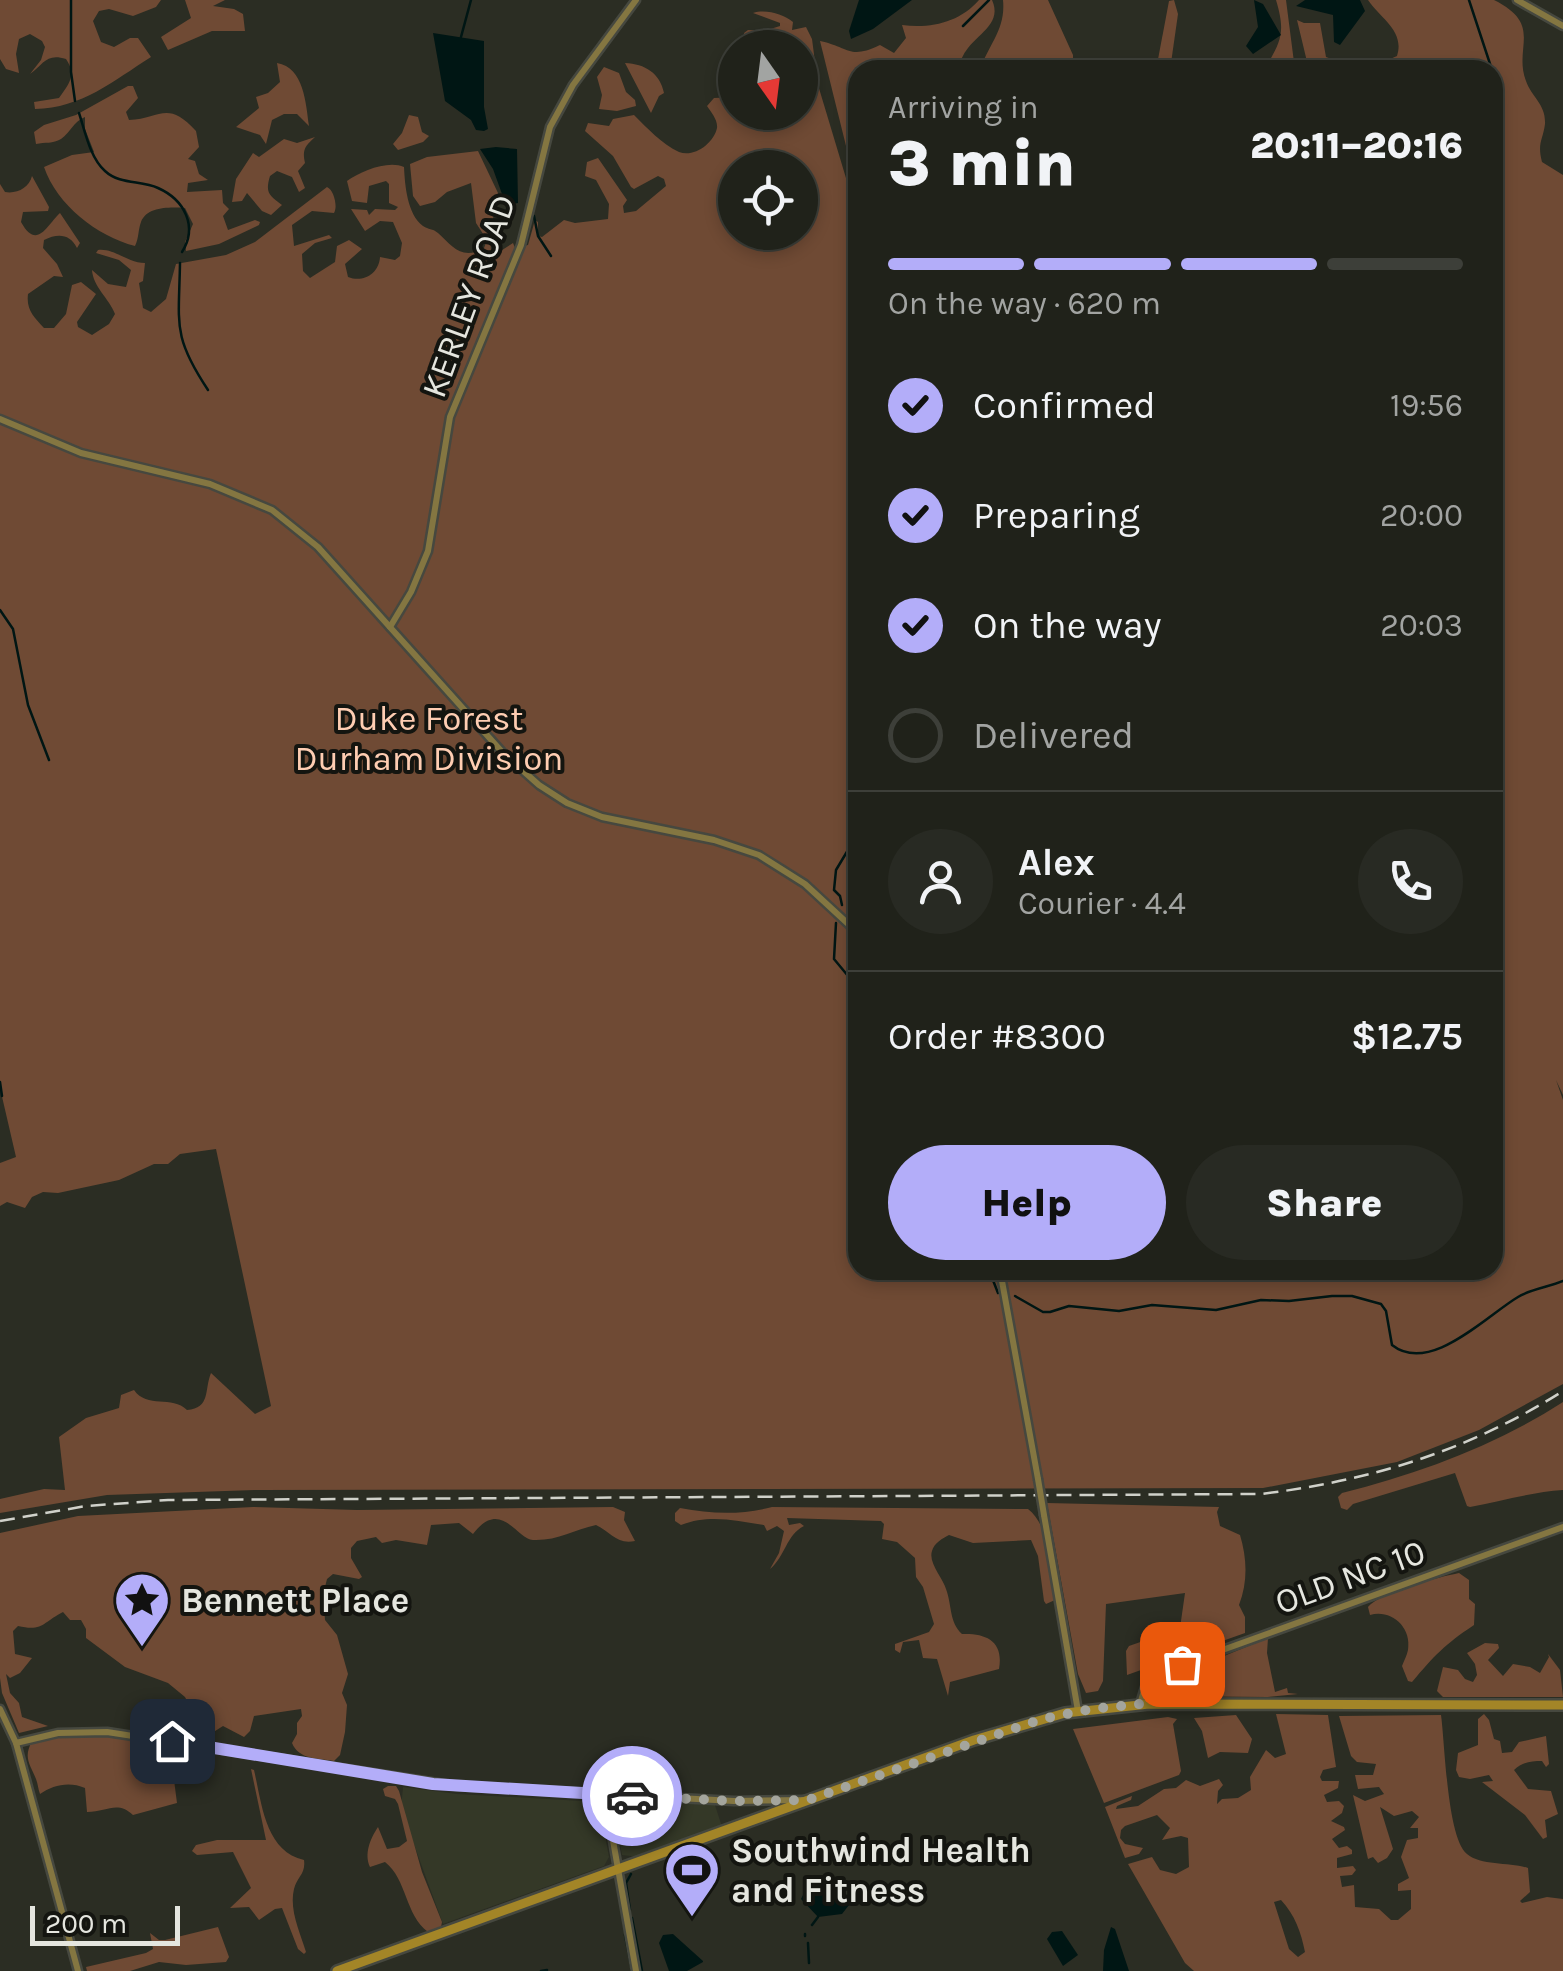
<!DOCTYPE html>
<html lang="en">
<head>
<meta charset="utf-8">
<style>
  body { margin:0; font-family:Karla,sans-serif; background:#282a23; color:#f1f3f6; height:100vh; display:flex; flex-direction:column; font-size:38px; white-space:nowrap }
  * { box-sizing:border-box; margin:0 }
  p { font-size:32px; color:#a2a4a2 }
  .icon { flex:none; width:55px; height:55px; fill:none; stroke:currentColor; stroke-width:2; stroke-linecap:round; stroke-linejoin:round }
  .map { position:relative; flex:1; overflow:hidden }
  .drawer { position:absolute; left:848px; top:60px; width:655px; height:1220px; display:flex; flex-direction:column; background:#20221a; border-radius:30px; box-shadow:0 5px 15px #0003,0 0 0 2px #3d3f39 }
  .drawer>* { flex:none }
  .needle { width:65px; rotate:166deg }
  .controls { position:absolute; left:718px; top:30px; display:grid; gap:20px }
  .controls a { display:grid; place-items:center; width:100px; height:100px; border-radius:50%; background:#20221a; box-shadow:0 5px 15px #0003,0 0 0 2px #3d3f39; font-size:50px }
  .scale { position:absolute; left:30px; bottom:25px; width:150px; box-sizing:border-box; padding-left:10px; border:5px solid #e5e6df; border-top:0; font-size:28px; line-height:35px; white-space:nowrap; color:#e5e6df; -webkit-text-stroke:8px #141510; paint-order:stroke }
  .pin { position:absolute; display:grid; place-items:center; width:85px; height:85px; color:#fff; margin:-42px; border-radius:20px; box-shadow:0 5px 15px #0006 }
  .courier { position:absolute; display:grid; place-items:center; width:100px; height:100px; margin:-50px; border:8px solid #b3adf9; border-radius:50%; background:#fff; color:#222; box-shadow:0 2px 12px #0007 }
  .head em { font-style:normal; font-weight:800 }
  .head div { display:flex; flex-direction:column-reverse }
  .head { display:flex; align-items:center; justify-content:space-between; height:170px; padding:0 40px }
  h1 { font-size:65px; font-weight:800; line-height:75px }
  .bar { display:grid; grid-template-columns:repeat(4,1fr); gap:15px 10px; align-content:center; height:120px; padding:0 40px }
  .bar i { height:12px; border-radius:8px; background:#3d3f39 }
  .bar .selected { background:#b3adf9 }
  .bar p { grid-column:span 4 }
  .line { display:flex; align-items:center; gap:25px; padding:0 40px; border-top:2px solid #3d3f39 }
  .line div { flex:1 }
  .round { display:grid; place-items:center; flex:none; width:105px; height:105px; border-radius:52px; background:#282a23 }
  ol { padding:0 40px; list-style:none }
  li { display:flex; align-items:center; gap:30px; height:110px }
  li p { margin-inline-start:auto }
  li .icon { padding:10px; border-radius:50%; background:#b3adf9; color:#111; stroke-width:4 }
  li:last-child { color:#a2a4a2 }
  li i { width:55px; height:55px; border:5px solid #3d3f39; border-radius:50% }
  .button { display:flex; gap:20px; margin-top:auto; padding:20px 40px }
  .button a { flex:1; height:115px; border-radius:60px; background:#b3adf9; color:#111; font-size:40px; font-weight:800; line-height:115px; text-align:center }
  .button a+a { background:#282a23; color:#f1f3f6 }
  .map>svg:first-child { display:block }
  .built { fill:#343827 }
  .green { fill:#6f4a34; fill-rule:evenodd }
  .water { fill:#001614 }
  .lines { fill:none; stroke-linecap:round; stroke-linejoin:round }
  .stream { stroke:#001614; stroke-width:2.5 }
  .secondary-casing { stroke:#46483f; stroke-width:11 }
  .primary-casing { stroke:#46483f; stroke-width:14 }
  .secondary { stroke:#847641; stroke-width:6 }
  .primary { stroke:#a38527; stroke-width:9 }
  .rail { stroke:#d0d1ca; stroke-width:2.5; stroke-dasharray:15 8; stroke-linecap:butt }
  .secondary-bridge-casing { stroke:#46483f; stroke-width:11; stroke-linecap:butt }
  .secondary-bridge { stroke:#847641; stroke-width:6 }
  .done { stroke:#a4a59d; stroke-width:10; stroke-dasharray:0 18 }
  .route { stroke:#b3adf9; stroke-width:12 }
  .labels { text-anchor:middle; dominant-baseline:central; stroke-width:8; stroke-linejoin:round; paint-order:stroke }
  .street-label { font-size:35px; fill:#e5e6df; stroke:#141510 }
  .park-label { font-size:35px; fill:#fecdb2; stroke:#141510 }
  .poi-label { font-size:35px; font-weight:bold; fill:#e5e6df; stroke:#141510; text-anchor:start }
</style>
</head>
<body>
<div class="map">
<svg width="1563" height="1971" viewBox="0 0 1563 1971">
  <rect width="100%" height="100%" fill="#2b2d23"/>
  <g class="built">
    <polygon points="403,1787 457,1794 599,1802 609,1857 604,1866 443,1924 401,1809"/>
    <polygon points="618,1801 715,1805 722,1827 639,1857 622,1855 613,1806"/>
  </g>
  <g class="green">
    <path d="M0,0H161L156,7L133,16L109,9L99,11L93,21L101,42L114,47L130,38H138L151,57C113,81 82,108 35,109L34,102L59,98C69,84 77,75 66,59C46,53 44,64 30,74L41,60L45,47L42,41L30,34L19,39L16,54L19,73L6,69L0,59Z"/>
    <polygon points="185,0 225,0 213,6 234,9 243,14 245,31 212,31 168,50 161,37 191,18"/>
    <path d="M979,0H992C1002,22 981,32 968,48C963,54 960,62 957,70H858L857,162L849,158L820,41C849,47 849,60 880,45L894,53L906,38L902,25C931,29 960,22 979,0Z"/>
    <path d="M1003,0H1048L1073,55V61L1065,70H980C988,45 1006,30 1003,0Z"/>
    <polygon points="1174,0 1178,14 1170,70 1156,70 1169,1"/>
    <path d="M1276,0H1286L1295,70H1264C1281,42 1286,33 1276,0Z"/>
    <path d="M1368,0H1494C1544,25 1513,47 1526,81C1532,98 1546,104 1545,124C1543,140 1537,143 1542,162L1563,175V1095L1556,1080L1563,1100V1384L1479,1430L1397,1462L1263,1488L255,1490L107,1495L0,1513V1499L44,1489L65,1490L59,1437L86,1418L119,1408L121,1395L134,1390C147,1409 172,1395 187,1410C211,1408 204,1390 211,1373L255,1414L271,1406L216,1149L180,1154L168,1164H154L119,1180L58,1193L43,1192L32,1197L25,1208L7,1202L0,1206V1163L16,1157L0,1088V184L5,192C17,194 29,188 32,176L49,207L48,211L23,212L21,222C37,251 47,225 60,213L80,243L77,248C70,234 58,233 44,240L43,248L57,264L63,277L54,276L28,294C26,310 34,317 44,328H54L66,314L72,285L81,282L96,294L77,322L78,327L92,335L109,324L115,314C109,298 93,287 92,270L108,284L126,287L131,270L119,260L96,253L98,250C114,248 128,263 145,263L143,281L139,283L143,308L151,312L166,299L176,264L226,255L255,242L327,187C334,190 338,207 334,213L312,211L292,225L294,246L329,235L332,238L315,243L302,254L303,271L310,278L335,262L337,246L349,240L362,249L345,264L348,277C363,283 379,274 380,257L395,260L400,256L402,243L393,222L380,221L365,231L351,209L367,210L369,215L375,209L395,210L398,207L389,203V184L386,181L369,186L367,203L352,201L347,181C361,171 388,160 404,167C405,185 407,214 423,226C429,230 432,228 438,233C452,246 462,261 484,248L487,240L476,223L471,183L447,192L435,202L420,206L413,196L410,164L427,157L478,151L498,193L490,234L491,252H499L513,243L515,248L528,245L535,220L538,222V236L542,237L564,220L575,223L608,219L609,204L596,180L585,176L587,162L598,158L627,200L623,206L624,213L636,211L666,186L664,179L658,176L634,189L631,187L613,156L585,131L588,123L609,126L613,119L634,115C647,128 662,144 679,152C694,158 714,143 717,128C718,120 711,112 707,106L714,98L735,97V112H800V48L745,47L744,33L748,30L764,31L780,26V23L753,13C766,9 783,14 793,22L792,30L806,27L812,39L818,85L858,218V1270H1492V70H1309L1297,20L1304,23H1320L1326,57C1351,66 1372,68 1397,56C1405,31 1381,19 1368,0ZM735,168H800V232H735Z"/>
    <path d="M277,63C304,67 306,104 309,126L297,114H284L272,120L266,144L260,135L236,127L259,108L256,97L268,93L280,82Z"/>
    <path d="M625,63C645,64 660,73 664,93L659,96L651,113Z"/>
    <polygon points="604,67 619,73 626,92 635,100 636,106 617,111 599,109 602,95 597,77"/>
    <path d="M128,86H133L138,98L126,112L129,120C160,119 167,99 196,131L199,147L188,159L195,161L199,174L208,180L188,183L187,192L222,190L223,203L229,209L223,216L228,230L255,220L260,222L259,225L219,244L186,251L185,242L193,224L185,208C171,207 147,206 141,222C138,230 139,238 135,246C97,236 57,205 44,167L72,155L94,152L85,129V117C73,122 71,132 61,139C53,144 45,142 36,144L34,132L44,125L76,115Z"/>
    <polygon points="409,115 418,117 422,132 429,136 423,142 398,150 393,144 402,133"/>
    <path d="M315,137C305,146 302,150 305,163L298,171L305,188L299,192L292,177L277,171L270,176C265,193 269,195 282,205L271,215L262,211L247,193L242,201L232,202L236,179L253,153L259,157L284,139L297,143Z"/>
    <path d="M1563,1402V1490C1533,1492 1501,1501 1470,1507L1467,1506L1455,1473L1353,1504L1347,1510L1341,1508L1338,1497L1342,1493C1420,1473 1495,1446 1563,1402Z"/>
    <path d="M1047,1503L1219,1507L1217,1512L1220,1526L1240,1535C1247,1558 1248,1582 1239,1605L1245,1617V1633L1127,1675L1126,1651L1129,1646L1180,1628L1185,1593L1106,1604L1103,1681L1098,1691L1086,1693L1078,1674Z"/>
    <path d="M253,1507L357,1510L613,1507L625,1512L624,1520L635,1541C617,1545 611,1532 596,1525C574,1530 557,1541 533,1540C517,1540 501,1497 473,1534L459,1523L431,1525L427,1545L396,1540L382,1543L376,1537L357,1541L351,1548V1558L362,1577L359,1579L333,1574L327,1579L325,1587L331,1601L324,1608L325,1620L337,1635L348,1674L342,1693L347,1705L345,1732L340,1755L334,1761C318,1758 299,1760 292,1743L297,1734V1723L302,1716L301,1709L254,1716L250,1731L244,1737L223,1726L212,1733L199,1724L185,1697L168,1683L125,1667L86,1638V1629L81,1620H70L63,1612C43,1622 43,1632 18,1626L13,1631L15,1654L32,1658L20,1673L10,1678L6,1674L10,1693L19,1703L22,1717L48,1726L19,1733L2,1693L0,1678V1533L78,1516Z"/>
    <path d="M772,1507L1028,1509C1052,1528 1050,1571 1055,1600L1046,1604L1044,1601L1038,1556L1031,1540L973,1543L949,1535C943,1538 934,1543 932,1551C928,1563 943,1578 946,1589C952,1605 949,1622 962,1634C986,1633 1004,1641 999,1669L950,1682L948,1696L937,1659L923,1658L919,1640L903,1642L900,1653L895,1650V1644L929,1632L934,1624L923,1587L916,1577L915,1558L897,1542L882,1539L884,1524L881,1521L787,1518L789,1525L800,1523L804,1526C786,1535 785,1557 770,1569L779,1553L784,1531L777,1526L767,1531L764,1525C735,1521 710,1514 681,1525L675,1521V1513L680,1508C712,1514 741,1515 772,1507Z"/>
    <path d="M1459,1573L1469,1580V1599L1475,1604L1474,1625C1444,1645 1435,1655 1412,1682L1408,1681L1402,1666C1404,1661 1407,1655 1408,1650C1412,1626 1390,1609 1370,1615L1368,1607C1380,1592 1439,1577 1459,1573Z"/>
    <polygon points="1268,1638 1267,1653 1275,1692 1287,1688 1288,1693 1298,1694 1268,1697 1160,1696 1163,1681"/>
    <polygon points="1485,1643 1498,1644 1499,1648 1488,1660 1503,1676 1513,1664 1530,1667 1540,1673 1549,1657 1548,1654 1560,1670 1563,1697 1443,1697 1437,1691 1443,1667 1458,1670 1465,1679 1473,1682 1477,1675 1475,1664 1467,1653"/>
    <path d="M1276,1714L1328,1715L1336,1767L1323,1770L1320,1777L1322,1781H1339L1338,1788L1324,1795L1327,1802L1339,1801L1344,1806L1342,1813L1331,1821L1344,1827L1345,1830L1332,1839L1339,1848L1347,1846L1352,1850V1854L1337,1858V1868L1353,1866L1356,1870L1352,1875L1340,1876L1342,1887L1354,1885L1355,1907L1379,1909L1391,1920H1398L1411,1909V1890L1398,1891V1884L1409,1878L1401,1857L1407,1840L1418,1838V1828H1410L1419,1817L1412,1811L1394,1816L1380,1807L1393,1849L1387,1858L1378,1863L1373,1857L1368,1859L1353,1795L1365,1801L1384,1794L1379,1787L1358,1789L1355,1775H1373L1376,1764L1357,1762L1351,1756L1339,1716L1441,1715C1445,1743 1447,1838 1467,1854C1481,1866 1510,1862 1528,1868L1530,1892L1520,1901L1522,1903L1547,1897L1563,1899V1971H1194L1185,1963L1128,1864L1152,1857L1160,1870L1176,1874L1189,1867L1188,1838L1181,1836L1162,1840L1170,1828L1157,1815L1125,1826L1121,1830L1120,1838L1125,1844L1143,1848L1139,1854L1125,1858L1105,1807L1132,1796L1131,1800L1117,1806L1116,1809L1138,1806L1164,1789L1176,1788L1186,1780L1200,1786L1219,1779L1223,1785L1218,1791L1217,1804L1222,1799L1238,1798L1251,1790L1250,1777L1266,1750L1275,1758L1286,1754ZM1281,1900C1295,1915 1301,1932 1305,1952L1298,1957L1289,1949L1274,1902Z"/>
    <path d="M1484,1714L1489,1720L1494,1739L1500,1741L1502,1753L1512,1752L1519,1742L1546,1736L1549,1764L1546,1767L1542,1761C1531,1761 1522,1762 1514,1770L1528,1789L1551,1791L1558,1814L1545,1820L1547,1837L1543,1839L1525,1815L1482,1782L1493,1781L1489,1775L1470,1779L1459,1777L1456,1770L1458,1753L1478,1745V1719Z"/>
    <polygon points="1236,1715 1252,1739 1248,1753 1220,1752 1208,1758 1202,1731 1194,1718"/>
    <polygon points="1168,1717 1177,1719 1173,1724 1181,1771 1179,1775 1104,1803 1073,1729"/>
    <path d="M70,1732C99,1734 146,1730 170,1749L177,1803L133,1815C117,1800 107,1812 87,1812L85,1788C69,1781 53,1785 40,1794C38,1789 38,1784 36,1779C30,1764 23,1758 32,1741Z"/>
    <path d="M251,1769L254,1770C262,1804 265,1851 304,1860C306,1874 297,1877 294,1889C289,1910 300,1932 306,1952L304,1954L298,1949L282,1908L275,1909L259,1920L249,1907L230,1908L251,1888L233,1852L197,1855L192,1851L196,1845L217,1840H266Z"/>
    <path d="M388,1786H396L399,1791L422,1872L442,1922L441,1927L428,1932C405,1915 407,1879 385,1862L370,1867C364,1854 370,1839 378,1827L387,1849L399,1847L407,1841L398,1804L395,1799L385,1796L383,1789Z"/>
    <polygon points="218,1927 229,1957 226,1962 186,1965 159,1962 130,1971 87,1971 86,1967 146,1953 153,1949 150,1933 159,1940 165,1940"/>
  </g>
  <g class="water">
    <polygon points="859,0 912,0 873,29 851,39 849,31"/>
    <polygon points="1254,0 1263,4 1281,35 1253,54 1246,46 1258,27"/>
    <polygon points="1305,0 1360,0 1365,11 1340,45 1334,42 1333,15 1296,6"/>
    <polygon points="433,33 484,41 484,107 488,129 484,131 476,130 471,120 445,101"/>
    <polygon points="496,147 517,149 518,203 506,205 493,169 480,149"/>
    <path d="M811,1879C824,1892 834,1898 852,1896L853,1900L842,1914L818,1917L801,1899Z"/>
    <polygon points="1111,1927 1115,1929 1129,1971 1103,1971 1104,1950"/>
    <polygon points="1062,1931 1078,1955 1063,1966 1047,1939 1052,1932"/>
    <polygon points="673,1934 703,1961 703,1962 687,1971 669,1971 659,1943 663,1935"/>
  </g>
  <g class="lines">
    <g class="stream">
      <polyline points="71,0 71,72 75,101"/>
      <polyline points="1469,0 1492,70"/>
      <polyline points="963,26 989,0"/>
      <polyline points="461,37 471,0"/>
      <path d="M1492,72C1501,97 1508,118 1492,141"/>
      <path d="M79,113C85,131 90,158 105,171C120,185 141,180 158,188C185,200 198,227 182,252"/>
      <polyline points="534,216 538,236 551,256"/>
      <path d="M180,263C179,324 172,336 208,390"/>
      <polyline points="0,610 13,629 28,705 49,760"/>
      <polyline points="842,905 840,896 834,890 836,870 848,850 858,791"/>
      <polyline points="836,923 834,959 858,988"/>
      <polyline points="0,1082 2,1096"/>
      <polyline points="989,1270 998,1293"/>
      <path d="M1015,1296L1043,1312H1050L1069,1306L1119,1311L1152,1305L1216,1310L1261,1300L1289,1301L1332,1296H1352L1381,1304L1386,1311L1392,1345C1430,1375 1486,1316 1518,1297C1531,1289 1549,1287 1563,1281"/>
      <polyline points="630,1910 626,1883 631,1874"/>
      <polyline points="632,1918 642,1971"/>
      <polyline points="812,1925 818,1917"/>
      <polyline points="625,1935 632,1971"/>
      <polyline points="805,1936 805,1934"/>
      <polyline points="808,1943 809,1963"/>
      <polyline points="541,1971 547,1970"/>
    </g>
    <g class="secondary-casing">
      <g id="secondary">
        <polyline points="1517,0 1563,26"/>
        <polyline points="0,419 81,453 210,484 272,510 318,547 503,753 539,785 567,803 602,817 714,840 759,855 805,884 858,933"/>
        <polyline points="390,627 411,592 428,551 450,417 521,245 550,127 573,85 636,0"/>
        <polyline points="1000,1270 1038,1479"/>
        <polyline points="1044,1515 1078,1711"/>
        <polyline points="1140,1704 1146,1684 1167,1670 1563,1527"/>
        <polyline points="1149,1704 1154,1678"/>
        <polyline points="0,1709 16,1743 78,1971"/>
        <polyline points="16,1743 58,1733 107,1732 457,1786 734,1801 804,1800"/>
        <polyline points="605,1795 636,1971"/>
      </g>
    </g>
    <g class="primary-casing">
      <polyline id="primary" points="337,1971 974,1740 1065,1713 1149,1704 1563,1705"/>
    </g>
    <use href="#secondary" class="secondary"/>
    <use href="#primary" class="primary"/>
    <path class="rail" d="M0,1521L86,1506L168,1500L1261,1494C1370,1481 1470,1450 1563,1391"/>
    <g class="secondary-bridge-casing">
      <polyline id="secondary-bridge" points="1038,1479 1044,1515"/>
    </g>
    <use href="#secondary-bridge" class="secondary-bridge"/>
  </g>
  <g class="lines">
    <path class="done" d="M632,1796L734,1801L808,1800L1042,1719L1092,1709L1140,1704C1143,1680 1160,1672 1182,1664"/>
    <polyline class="route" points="172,1741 433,1784 632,1796"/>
  </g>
  <defs>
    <g id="sight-pin" transform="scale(2.875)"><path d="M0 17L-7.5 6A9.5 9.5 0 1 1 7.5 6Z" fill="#b3adf9" stroke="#141510"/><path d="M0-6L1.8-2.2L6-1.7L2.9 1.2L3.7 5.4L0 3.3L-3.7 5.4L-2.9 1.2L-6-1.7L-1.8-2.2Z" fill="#111"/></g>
    <g id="stadium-pin" transform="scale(2.875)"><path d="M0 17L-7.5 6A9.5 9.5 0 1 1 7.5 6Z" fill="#b3adf9" stroke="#141510"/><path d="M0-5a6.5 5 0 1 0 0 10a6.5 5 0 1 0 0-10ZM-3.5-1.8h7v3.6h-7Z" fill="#111"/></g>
  </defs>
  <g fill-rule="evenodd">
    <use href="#sight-pin" x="142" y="1600"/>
    <use href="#stadium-pin" x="692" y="1870"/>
  </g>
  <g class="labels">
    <g class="street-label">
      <text transform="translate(469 296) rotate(-70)">KERLEY ROAD</text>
      <text transform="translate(1350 1577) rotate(-20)">OLD NC 10</text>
    </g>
    <g class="park-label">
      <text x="429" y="718">Duke Forest<tspan x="429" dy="40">Durham Division</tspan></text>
    </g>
    <g class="poi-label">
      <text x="181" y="1600">Bennett Place</text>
      <text x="731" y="1850">Southwind Health<tspan x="731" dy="40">and Fitness</tspan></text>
    </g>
  </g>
</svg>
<div class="controls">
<a><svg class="needle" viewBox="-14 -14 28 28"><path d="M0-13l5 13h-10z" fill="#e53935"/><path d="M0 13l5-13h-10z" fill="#a2a4a2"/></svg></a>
<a><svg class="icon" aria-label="locate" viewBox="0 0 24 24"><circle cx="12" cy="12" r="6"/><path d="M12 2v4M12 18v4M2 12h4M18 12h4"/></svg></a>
</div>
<div class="scale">200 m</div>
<div class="pin" style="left:1182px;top:1664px;background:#ea580c"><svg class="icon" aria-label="bag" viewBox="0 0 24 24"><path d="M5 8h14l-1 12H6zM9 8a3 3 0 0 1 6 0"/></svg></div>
<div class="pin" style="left:172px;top:1741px;background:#1f2937"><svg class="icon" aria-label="home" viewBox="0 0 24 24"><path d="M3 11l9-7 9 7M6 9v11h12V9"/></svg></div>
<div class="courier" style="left:632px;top:1796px"><svg class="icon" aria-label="car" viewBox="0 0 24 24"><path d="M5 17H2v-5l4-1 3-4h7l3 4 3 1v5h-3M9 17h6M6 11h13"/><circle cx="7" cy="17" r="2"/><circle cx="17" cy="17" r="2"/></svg></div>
<section class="drawer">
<div class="head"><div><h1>3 min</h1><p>Arriving in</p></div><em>20:11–20:16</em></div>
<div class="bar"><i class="selected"></i><i class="selected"></i><i class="selected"></i><i></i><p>On the way · 620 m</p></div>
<ol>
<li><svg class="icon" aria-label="check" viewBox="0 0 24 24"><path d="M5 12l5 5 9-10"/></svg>Confirmed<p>19:56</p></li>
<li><svg class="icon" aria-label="check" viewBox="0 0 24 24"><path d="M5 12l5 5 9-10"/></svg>Preparing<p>20:00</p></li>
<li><svg class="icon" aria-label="check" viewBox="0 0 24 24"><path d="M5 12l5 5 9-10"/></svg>On the way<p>20:03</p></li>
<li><i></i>Delivered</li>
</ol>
<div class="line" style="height:180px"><a class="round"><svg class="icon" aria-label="person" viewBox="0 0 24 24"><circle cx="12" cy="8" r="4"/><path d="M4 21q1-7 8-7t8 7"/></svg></a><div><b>Alex</b><p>Courier · 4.4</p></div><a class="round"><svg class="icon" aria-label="phone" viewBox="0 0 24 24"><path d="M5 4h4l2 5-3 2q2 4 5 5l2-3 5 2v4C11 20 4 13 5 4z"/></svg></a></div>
<div class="line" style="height:130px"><div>Order #8300</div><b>$12.75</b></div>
<div class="button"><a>Help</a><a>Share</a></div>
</section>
</div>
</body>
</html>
